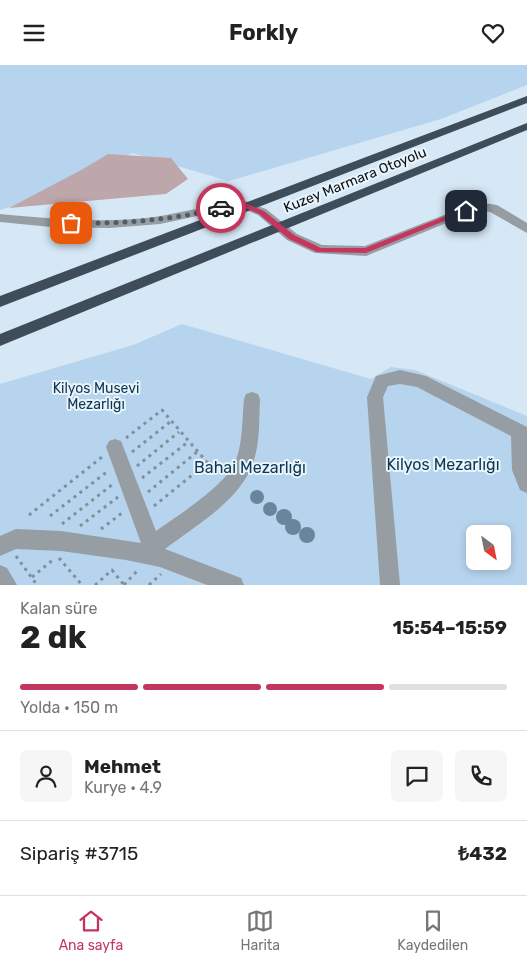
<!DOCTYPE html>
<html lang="tr">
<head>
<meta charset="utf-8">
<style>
  body { margin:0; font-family:Rubik,sans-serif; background:#f6f6f6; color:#222; height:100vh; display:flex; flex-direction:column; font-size:19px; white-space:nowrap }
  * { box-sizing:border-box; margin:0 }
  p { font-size:16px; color:#767676 }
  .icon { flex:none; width:28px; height:28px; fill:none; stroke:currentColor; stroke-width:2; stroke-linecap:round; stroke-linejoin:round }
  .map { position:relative; height:520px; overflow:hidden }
  .side { display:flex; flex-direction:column; background:#fff; flex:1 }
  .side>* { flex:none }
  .needle { width:32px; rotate:148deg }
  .controls { position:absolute; left:466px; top:460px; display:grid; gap:10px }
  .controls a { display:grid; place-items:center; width:45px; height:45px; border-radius:8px; background:#fff; box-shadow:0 2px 8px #0003; font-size:25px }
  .pin { position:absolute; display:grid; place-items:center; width:42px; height:42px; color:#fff; margin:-21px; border-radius:10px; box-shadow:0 2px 8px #0006 }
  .courier { position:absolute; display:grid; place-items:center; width:50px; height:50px; margin:-25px; border:4px solid #c5365e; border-radius:50%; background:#fff; color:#222; box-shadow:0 1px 6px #0007 }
  .summary em { font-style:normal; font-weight:700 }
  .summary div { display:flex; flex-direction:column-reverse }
  .summary { display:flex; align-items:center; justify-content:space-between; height:85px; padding:0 20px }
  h1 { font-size:32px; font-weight:700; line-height:38px }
  .bar { display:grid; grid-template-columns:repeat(4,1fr); gap:8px 5px; align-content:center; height:60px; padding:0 20px }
  .bar i { height:6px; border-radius:4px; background:#e0e0e0 }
  .bar .active { background:#c5365e }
  .bar p { grid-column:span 4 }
  .line { display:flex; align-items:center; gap:12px; padding:0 20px; border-top:1px solid #e0e0e0 }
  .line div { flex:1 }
  .round { display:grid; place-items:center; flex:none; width:52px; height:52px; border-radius:8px; background:#f6f6f6 }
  header { display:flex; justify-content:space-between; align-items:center; height:65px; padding:0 20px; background:#fff; font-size:22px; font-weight:700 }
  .tabs { display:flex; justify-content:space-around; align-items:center; height:70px; border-top:1px solid #e0e0e0; background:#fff; font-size:14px; color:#767676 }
  .tabs a { display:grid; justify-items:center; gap:2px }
  .tabs .active { color:#c5365e }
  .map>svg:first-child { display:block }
  .green { fill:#b6d4ed; fill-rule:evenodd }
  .building { fill:#bea7aa }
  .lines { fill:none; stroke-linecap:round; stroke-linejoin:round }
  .path { stroke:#828f99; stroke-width:3; stroke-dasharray:3 4.5; stroke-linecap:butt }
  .minor { fill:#969da3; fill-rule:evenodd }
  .highway { fill:#3e4d59; fill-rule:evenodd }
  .tree { fill:#68869b }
  .route { fill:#c5365e }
  .done { stroke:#515c64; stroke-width:5; stroke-dasharray:0 9 }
  .labels { text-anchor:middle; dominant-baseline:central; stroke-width:4; stroke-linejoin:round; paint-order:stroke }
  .street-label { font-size:14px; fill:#0a1015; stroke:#e9f4fc }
  .park-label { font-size:14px; fill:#0e3651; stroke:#e9f4fc }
  .near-park-label { font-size:16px; fill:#0e3651; stroke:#e9f4fc }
</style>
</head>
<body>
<header><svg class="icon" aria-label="menu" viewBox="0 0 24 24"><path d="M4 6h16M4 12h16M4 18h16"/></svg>Forkly<svg class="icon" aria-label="heart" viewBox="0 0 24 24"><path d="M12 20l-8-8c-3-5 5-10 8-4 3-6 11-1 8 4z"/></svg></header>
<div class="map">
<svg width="527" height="520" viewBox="0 0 527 520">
  <rect width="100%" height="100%" fill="#d6e8f6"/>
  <g class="green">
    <polygon points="0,0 527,0 527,20 441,54 229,116 132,88 56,128 0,145"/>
    <path d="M182,259L371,314L391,302L415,305L527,351V520H0V319L133,280ZM475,469H502V496H475Z"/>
  </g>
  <polygon class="building" points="108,89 171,93 188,114 166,129 9,143 83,104"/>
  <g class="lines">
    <g class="path">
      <polyline points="126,373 162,345 218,410"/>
      <polyline points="132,387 170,357"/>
      <polyline points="137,401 179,367"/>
      <polyline points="142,413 188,377"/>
      <polyline points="148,427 197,387"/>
      <polyline points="154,441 207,398"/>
      <polyline points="29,450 102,392"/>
      <polyline points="50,451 108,406"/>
      <polyline points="62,459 113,419"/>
      <polyline points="80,461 118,432"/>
      <polyline points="101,464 122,448"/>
      <polyline points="16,491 37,520"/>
      <polyline points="59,493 82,520"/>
      <polyline points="32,512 54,494"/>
      <polyline points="95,520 112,505 124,520"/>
      <polyline points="124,520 138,505"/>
      <polyline points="149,520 161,509"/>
    </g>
    <g class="minor">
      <path d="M240,134L266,144L297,169L322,180L365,181L477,137L497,140L527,158V168L490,147L478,145L366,191L315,188L287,175L258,150L239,142L160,159L110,163L51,162L0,157V149C53,154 108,159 161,151C187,146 214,140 240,134Z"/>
      <polygon points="400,305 426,311 527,362 527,428 520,425 512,405 511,371 417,322 400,319 388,321 383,332 400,520 380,520 367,332 376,311"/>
      <path d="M252,327L258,329L260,334C259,354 260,376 254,395C242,435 196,460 165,484L241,513L244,520H207L160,502L126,495L61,486L16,484L0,491V471L16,464L61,466L141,478L106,382L109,376L115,374L121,376L156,466C177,451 228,419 236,395C243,376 242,354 244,334L246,329Z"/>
      <polygon points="0,500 7,503 17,520 0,520"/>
    </g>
    <g class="highway">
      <polygon points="527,31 527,38 0,242 0,231"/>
      <polygon points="527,58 527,65 0,281 0,269"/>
    </g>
  </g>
  <g class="tree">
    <circle cx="257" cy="432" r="7"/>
    <circle cx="270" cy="444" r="7"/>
    <circle cx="284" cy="452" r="8"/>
    <circle cx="293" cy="462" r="8"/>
    <circle cx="307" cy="470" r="8"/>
  </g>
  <polygon class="route" points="240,136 264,146 294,170 321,183 365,183 463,144 469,146 366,188 317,187 289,174 259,149 239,140 221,145 217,143"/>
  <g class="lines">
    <path class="done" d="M71,158C122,159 171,155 221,143"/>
  </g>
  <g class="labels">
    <g class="street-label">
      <text transform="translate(355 115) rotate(-22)">Kuzey Marmara Otoyolu</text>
    </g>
    <g class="park-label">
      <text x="96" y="323">Kilyos Musevi<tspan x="96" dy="16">Mezarlığı</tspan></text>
    </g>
    <g class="near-park-label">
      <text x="443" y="399">Kilyos Mezarlığı</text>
      <text x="250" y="402">Bahai Mezarlığı</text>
    </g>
  </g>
</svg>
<div class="controls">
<a><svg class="needle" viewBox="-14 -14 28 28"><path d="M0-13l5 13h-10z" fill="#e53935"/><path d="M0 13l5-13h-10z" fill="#767676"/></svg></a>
</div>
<div class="pin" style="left:71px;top:158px;background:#ea580c"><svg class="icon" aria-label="bag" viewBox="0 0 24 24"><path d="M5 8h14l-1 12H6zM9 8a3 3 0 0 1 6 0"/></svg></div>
<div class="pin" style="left:466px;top:146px;background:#1f2937"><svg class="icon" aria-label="home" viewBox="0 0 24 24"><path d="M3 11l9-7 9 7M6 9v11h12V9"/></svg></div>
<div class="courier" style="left:221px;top:143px"><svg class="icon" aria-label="car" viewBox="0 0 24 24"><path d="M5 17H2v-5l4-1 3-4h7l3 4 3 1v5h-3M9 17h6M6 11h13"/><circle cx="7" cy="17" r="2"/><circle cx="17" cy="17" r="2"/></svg></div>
</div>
<section class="side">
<div class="summary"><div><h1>2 dk</h1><p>Kalan süre</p></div><em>15:54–15:59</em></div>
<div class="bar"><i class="active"></i><i class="active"></i><i class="active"></i><i></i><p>Yolda · 150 m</p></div>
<div class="line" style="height:90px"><a class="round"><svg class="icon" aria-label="person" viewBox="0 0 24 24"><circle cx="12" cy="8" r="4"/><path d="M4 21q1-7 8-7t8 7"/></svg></a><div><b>Mehmet</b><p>Kurye · 4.9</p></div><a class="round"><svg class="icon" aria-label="chat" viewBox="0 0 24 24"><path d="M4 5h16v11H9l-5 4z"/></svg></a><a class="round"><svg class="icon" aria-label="phone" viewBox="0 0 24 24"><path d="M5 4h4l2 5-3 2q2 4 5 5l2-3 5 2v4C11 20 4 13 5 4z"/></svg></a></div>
<div class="line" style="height:65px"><div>Sipariş #3715</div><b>₺432</b></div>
</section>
<nav class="tabs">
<a class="active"><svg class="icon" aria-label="home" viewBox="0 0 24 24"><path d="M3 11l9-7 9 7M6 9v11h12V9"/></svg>Ana sayfa</a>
<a><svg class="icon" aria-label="map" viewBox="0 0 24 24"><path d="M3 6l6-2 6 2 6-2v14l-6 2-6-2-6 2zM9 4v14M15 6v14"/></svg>Harita</a>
<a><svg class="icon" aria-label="saved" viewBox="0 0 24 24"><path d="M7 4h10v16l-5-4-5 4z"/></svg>Kaydedilen</a>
</nav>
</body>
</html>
